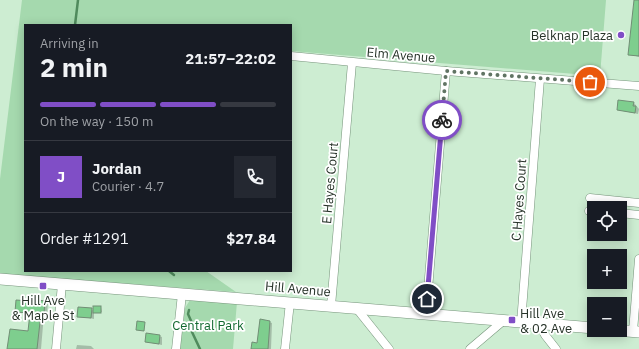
<!DOCTYPE html>
<html lang="en">
<head>
<meta charset="utf-8">
<style>
  body { margin:0; font-family:"IBM Plex Sans",sans-serif; background:#242831; color:#f1f3f6; height:100vh; display:flex; flex-direction:column; font-size:15px; white-space:nowrap }
  * { box-sizing:border-box; margin:0 }
  p { font-size:13px; color:#9ea1a6 }
  .icon { flex:none; width:22px; height:22px; fill:none; stroke:currentColor; stroke-width:2; stroke-linecap:round; stroke-linejoin:round }
  .map { position:relative; flex:1; overflow:hidden }
  .drawer { position:absolute; left:24px; top:24px; width:268px; height:248px; display:flex; flex-direction:column; background:#171b24; border-radius:0px; box-shadow:0 2px 10px #0003 }
  .drawer>* { flex:none }
  .controls { position:absolute; left:587px; top:201px; display:grid; gap:8px }
  .controls a { display:grid; place-items:center; width:40px; height:40px; border-radius:0px; background:#171b24; box-shadow:0 2px 10px #0003; font-size:20px }
  .pin { position:absolute; display:grid; place-items:center; width:34px; height:34px; color:#fff; margin:-17px; border:2px solid #fff; border-radius:50%; box-shadow:0 1px 4px #0007 }
  .courier { position:absolute; display:grid; place-items:center; width:40px; height:40px; margin:-20px; border:3px solid #804ec6; border-radius:50%; background:#fff; color:#222; box-shadow:0 1px 5px #0007 }
  .head em { font-style:normal; font-weight:800 }
  .head div { display:flex; flex-direction:column-reverse }
  .head { display:flex; align-items:center; justify-content:space-between; height:68px; padding:0 16px }
  h1 { font-size:26px; font-weight:800; line-height:30px }
  .bar { display:grid; grid-template-columns:repeat(4,1fr); gap:6px 4px; align-content:center; height:48px; padding:0 16px }
  .bar i { height:5px; border-radius:3px; background:#363941 }
  .bar .selected { background:#804ec6 }
  .bar p { grid-column:span 4 }
  .line { display:flex; align-items:center; gap:10px; padding:0 16px; border-top:1px solid #363941 }
  .line div { flex:1 }
  .round { display:grid; place-items:center; flex:none; width:42px; height:42px; border-radius:0px; background:#242831 }
  .map>svg:first-child { display:block }
  .green { fill:#a5d9ae }
  .shadow { fill:#0003 }
  .lines { fill:none; stroke-linecap:round; stroke-linejoin:round }
  .stream { stroke:#508b5d; stroke-width:2.5 }
  .building { fill:#7ece8e; stroke:#718e75 }
  .street-casing { stroke:#76947b; stroke-width:9 }
  .secondary-casing { stroke:#76947b; stroke-width:12 }
  .street { stroke:#fff; stroke-width:8 }
  .secondary { stroke:#fff; stroke-width:11 }
  .done { stroke:#617464; stroke-width:4; stroke-dasharray:0 7.2 }
  .route { stroke:#804ec6; stroke-width:5 }
  .poi-dot { fill:#804ec6; stroke:#fff; stroke-width:1.5 }
  .labels { text-anchor:middle; dominant-baseline:central; stroke-width:3.5; stroke-linejoin:round; paint-order:stroke }
  .poi-label { font-size:13px; fill:#273329; stroke:#fff; text-anchor:end }
  .street-label { font-size:13px; fill:#273329; stroke:#fff }
  .park-label { font-size:13px; fill:#116930; stroke:#fff }
</style>
</head>
<body>
<div class="map">
<svg width="639" height="349" viewBox="0 0 639 349">
  <rect width="100%" height="100%" fill="#cdedd2"/>
  <g class="green">
    <polygon points="22,0 606,0 600,76 291,51 291,25 25,25 25,271 206,271 236,292 0,274 0,179"/>
    <polygon points="190,300 237,302 233,349 180,349 185,308"/>
  </g>
  <g class="shadow">
    <polygon points="635,0 639,0 639,57 629,54"/>
    <polygon points="634,103 639,109 638,114 618,110"/>
    <polygon points="32,300 48,303 47,314 44,314 41,349 8,349 29,332 31,314 16,311 31,302"/>
    <polygon points="101,307 102,312 94,312 94,319 78,316 91,309 94,311"/>
    <polygon points="269,322 272,323 271,349 252,349 258,344"/>
    <polygon points="159,336 162,337 162,345 146,342"/>
    <polygon points="77,345 91,346 94,349 76,349"/>
  </g>
  <g class="lines">
    <g class="stream">
      <polyline points="75,25 78,0"/>
      <polyline points="169,271 174,275"/>
      <polyline points="189,310 188,314 192,323 192,332 200,349"/>
    </g>
  </g>
  <g class="building">
    <polygon points="634,0 639,0 639,56 628,55"/>
    <polygon points="618,100 634,102 633,106 636,106 635,113 617,110"/>
    <polygon points="31,299 45,301 44,313 41,313 37,349 7,349 10,329 28,331 30,313 15,312 16,300 30,301"/>
    <rect x="93" y="306" width="8" height="7"/>
    <polygon points="78,307 92,308 91,318 77,317"/>
    <polygon points="260,319 270,321 268,349 251,349 252,342 257,343"/>
    <polygon points="137,321 145,322 144,331 136,330"/>
    <polygon points="146,333 160,335 159,344 145,342"/>
  </g>
  <g class="lines">
    <g class="street-casing">
      <g id="street">
        <polyline points="291,56 446,71 639,86"/>
        <polyline points="590,198 639,203"/>
        <polyline points="589,211 594,211"/>
        <polyline points="620,213 639,215"/>
        <polyline points="331,306 352,63"/>
        <polyline points="357,309 389,349"/>
        <polyline points="426,314 446,71"/>
        <polyline points="521,323 540,79"/>
        <polyline points="540,325 545,335 556,349"/>
        <polyline points="633,331 639,259"/>
        <polyline points="56,349 62,284"/>
        <polyline points="176,349 182,294"/>
        <polyline points="285,349 290,302"/>
        <polyline points="470,349 503,321"/>
      </g>
    </g>
    <g class="secondary-casing">
      <g id="secondary">
        <polyline points="0,279 594,328"/>
        <polyline points="615,330 639,332"/>
      </g>
    </g>
    <use href="#street" class="street"/>
    <use href="#secondary" class="secondary"/>
  </g>
  <g class="lines">
    <polyline class="done" points="442,120 446,71 590,82"/>
    <polyline class="route" points="427,299 442,120"/>
  </g>
  <g class="poi-dot">
    <circle cx="621" cy="35" r="4"/>
    <rect x="39" y="282" width="8" height="8" rx="2"/>
    <rect x="508" y="316" width="8" height="8" rx="2"/>
  </g>
  <g class="labels">
    <g class="poi-label">
      <text x="613" y="35">Belknap Plaza</text>
      <text x="43" y="300" text-anchor="middle">Hill Ave<tspan x="43" dy="15">&amp; Maple St</tspan></text>
      <text x="520" y="313" text-anchor="start">Hill Ave<tspan x="520" dy="15">&amp; 02 Ave</tspan></text>
    </g>
    <g class="street-label">
      <text transform="translate(401 55) rotate(5)">Elm Avenue</text>
      <text transform="translate(330 183) rotate(-85)">E Hayes Court</text>
      <text transform="translate(519 200) rotate(-86)">C Hayes Court</text>
      <text transform="translate(298 289) rotate(5)">Hill Avenue</text>
    </g>
    <g class="park-label">
      <text x="208" y="325">Central Park</text>
    </g>
  </g>
</svg>
<div class="controls">
<a><svg class="icon" aria-label="locate" viewBox="0 0 24 24"><circle cx="12" cy="12" r="6"/><path d="M12 2v4M12 18v4M2 12h4M18 12h4"/></svg></a>
<a>+</a>
<a>−</a>
</div>
<div class="pin" style="left:590px;top:82px;background:#ea580c"><svg class="icon" aria-label="bag" viewBox="0 0 24 24"><path d="M5 8h14l-1 12H6zM9 8a3 3 0 0 1 6 0"/></svg></div>
<div class="pin" style="left:427px;top:299px;background:#1f2937"><svg class="icon" aria-label="home" viewBox="0 0 24 24"><path d="M3 11l9-7 9 7M6 9v11h12V9"/></svg></div>
<div class="courier" style="left:442px;top:120px"><svg class="icon" aria-label="bike" viewBox="0 0 24 24"><circle cx="6" cy="16" r="4"/><circle cx="18" cy="16" r="4"/><path d="M6 16l4-8h5l3 8M10 8l3 8H6M13 5h3"/></svg></div>
<section class="drawer">
<div class="head"><div><h1>2 min</h1><p>Arriving in</p></div><em>21:57–22:02</em></div>
<div class="bar"><i class="selected"></i><i class="selected"></i><i class="selected"></i><i></i><p>On the way · 150 m</p></div>
<div class="line" style="height:72px"><b class="round" style="background:#804ec6;color:#fff">J</b><div><b>Jordan</b><p>Courier · 4.7</p></div><a class="round"><svg class="icon" aria-label="phone" viewBox="0 0 24 24"><path d="M5 4h4l2 5-3 2q2 4 5 5l2-3 5 2v4C11 20 4 13 5 4z"/></svg></a></div>
<div class="line" style="height:52px"><div>Order #1291</div><b>$27.84</b></div>
</section>
</div>
</body>
</html>
